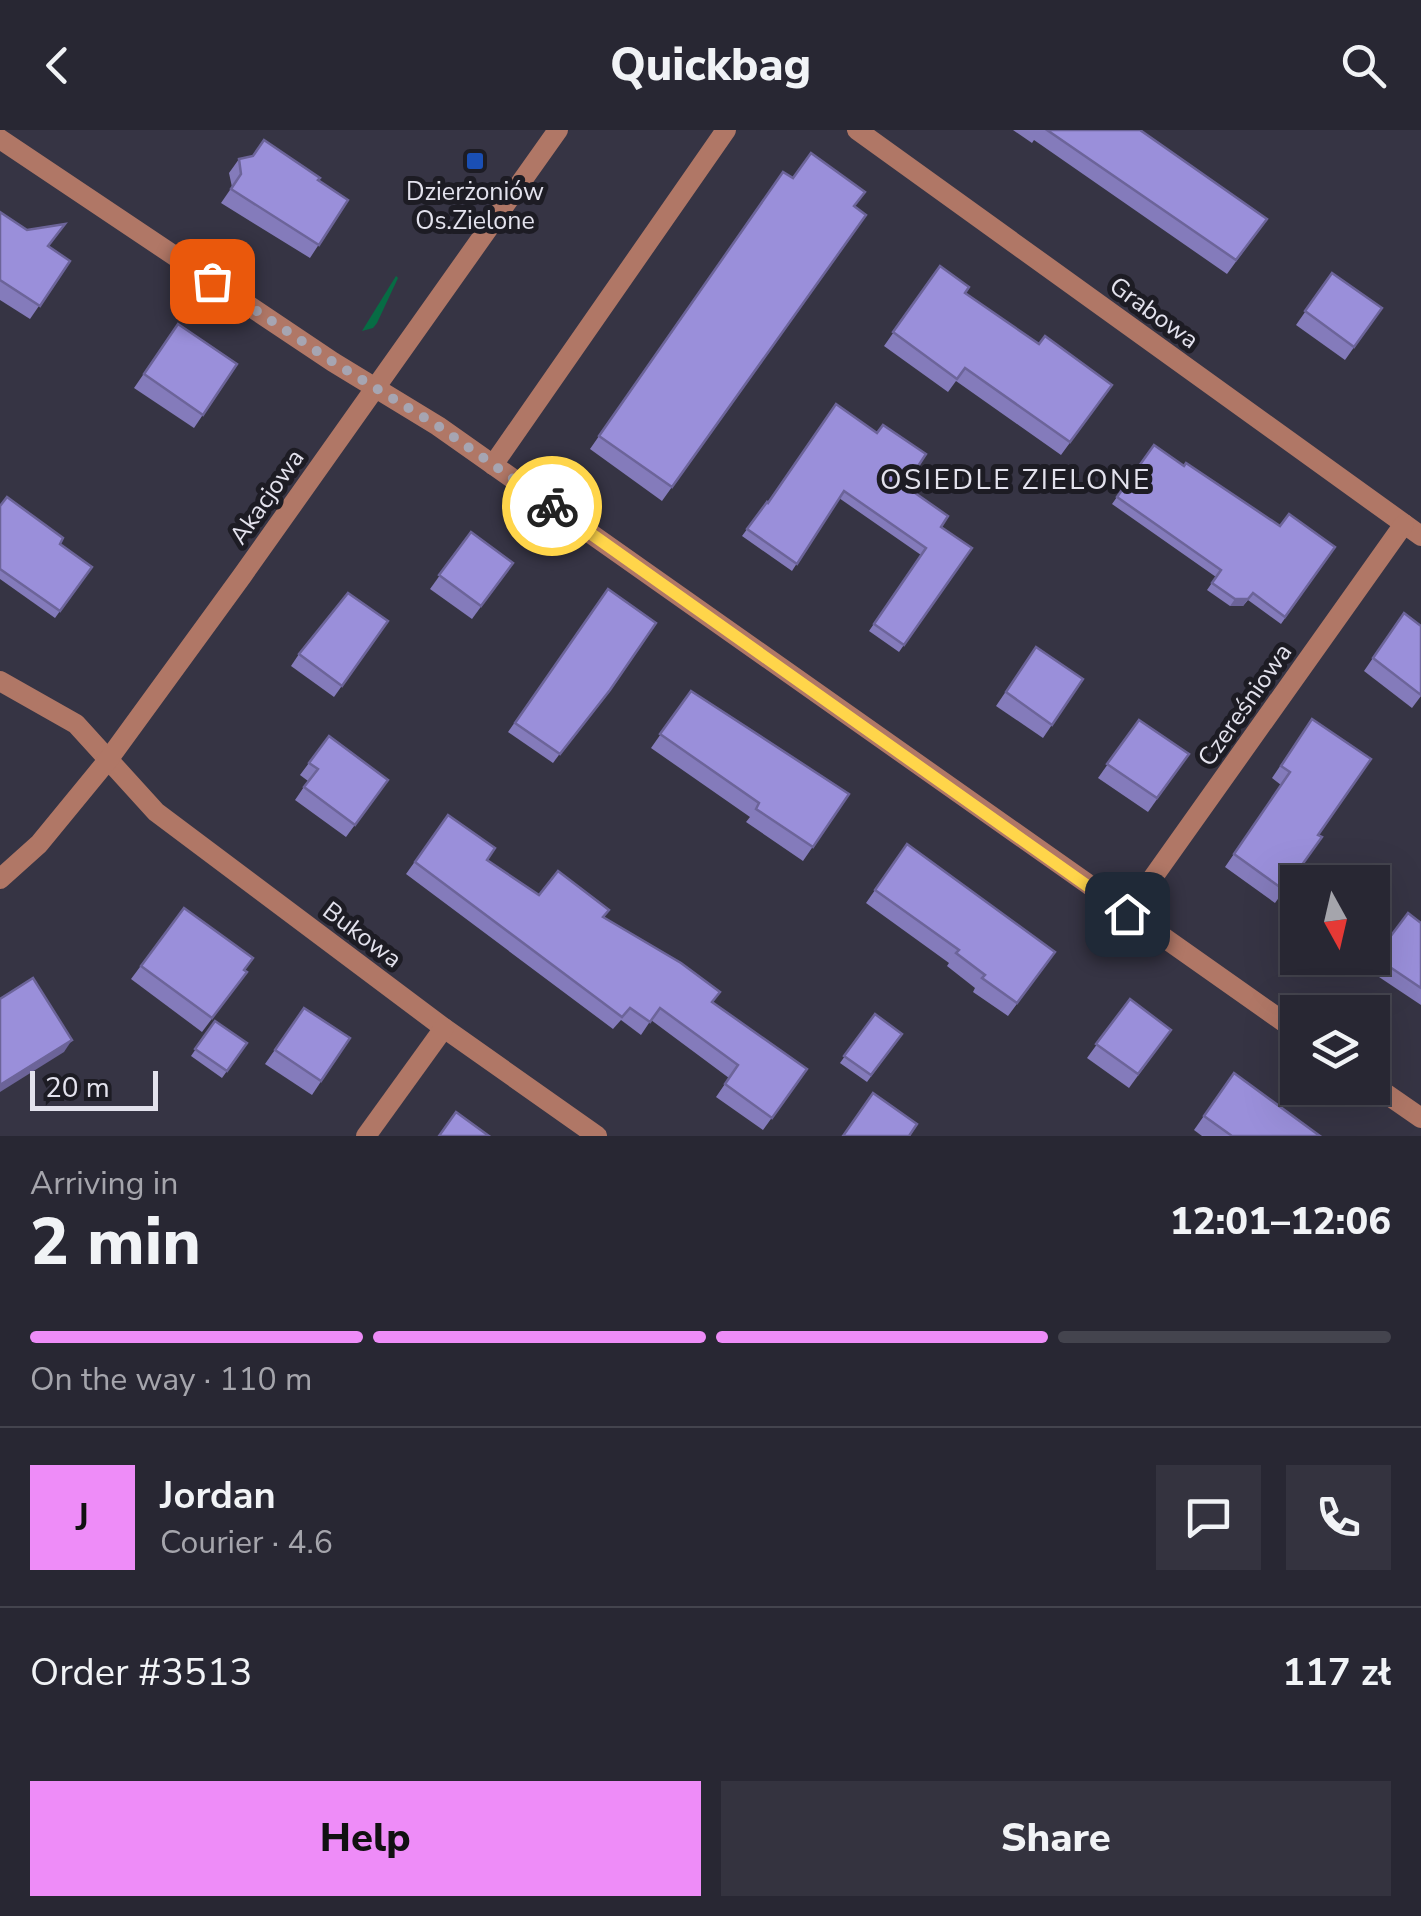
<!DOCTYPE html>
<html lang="en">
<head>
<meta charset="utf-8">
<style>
  body { margin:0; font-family:"Nunito Sans",sans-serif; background:#34333f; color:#f1f3f6; height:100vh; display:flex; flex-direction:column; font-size:38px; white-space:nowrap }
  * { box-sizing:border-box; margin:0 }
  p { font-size:32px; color:#a5a5ac }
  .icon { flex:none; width:55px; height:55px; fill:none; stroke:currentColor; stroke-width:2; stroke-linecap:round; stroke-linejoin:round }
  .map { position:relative; height:1006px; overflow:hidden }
  .details { display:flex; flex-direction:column; background:#282733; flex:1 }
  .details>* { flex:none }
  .needle { width:65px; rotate:172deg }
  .controls { position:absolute; left:1280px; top:735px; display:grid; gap:20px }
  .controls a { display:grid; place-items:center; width:110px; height:110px; border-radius:0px; background:#282733; box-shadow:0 10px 40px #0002,0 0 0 2px #44444e; font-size:50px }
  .scale { position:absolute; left:30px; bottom:25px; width:128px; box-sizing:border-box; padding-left:10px; border:5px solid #e3e2ed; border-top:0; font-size:28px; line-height:35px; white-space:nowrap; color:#e3e2ed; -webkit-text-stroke:8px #1d1c24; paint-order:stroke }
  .pin { position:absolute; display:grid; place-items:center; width:85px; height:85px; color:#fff; margin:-42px; border-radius:20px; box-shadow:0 5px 15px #0006 }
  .courier { position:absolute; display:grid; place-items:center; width:100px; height:100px; margin:-50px; border:8px solid #ffd54a; border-radius:50%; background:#fff; color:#222; box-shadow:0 2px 12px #0007 }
  .headline em { font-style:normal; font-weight:800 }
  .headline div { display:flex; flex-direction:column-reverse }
  .headline { display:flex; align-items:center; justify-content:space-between; height:170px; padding:0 30px }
  h1 { font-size:65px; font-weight:800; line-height:75px }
  .bar { display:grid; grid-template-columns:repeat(4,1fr); gap:15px 10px; align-content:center; height:120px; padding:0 30px }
  .bar i { height:12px; border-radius:8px; background:#44444e }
  .bar .current { background:#ee8cf8 }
  .bar p { grid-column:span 4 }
  .line { display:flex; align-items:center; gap:25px; padding:0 30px; border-top:2px solid #44444e }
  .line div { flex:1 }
  .round { display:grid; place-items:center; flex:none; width:105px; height:105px; border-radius:0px; background:#34333f }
  .button { display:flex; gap:20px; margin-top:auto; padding:20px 30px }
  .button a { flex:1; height:115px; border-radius:0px; background:#ee8cf8; color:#111; font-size:40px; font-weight:800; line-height:115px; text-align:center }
  .button a+a { background:#34333f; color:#f1f3f6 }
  header { display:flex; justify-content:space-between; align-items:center; height:130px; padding:0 30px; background:#282733; font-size:45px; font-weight:800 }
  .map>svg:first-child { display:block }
  .green { fill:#076c44 }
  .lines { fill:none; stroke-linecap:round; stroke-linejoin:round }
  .street { stroke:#b07766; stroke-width:20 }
  .wall { fill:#847bbb }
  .shaded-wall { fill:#6c6499 }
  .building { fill:#9a8fda; stroke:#6c6499; stroke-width:2.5 }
  .done { stroke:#a6a5b2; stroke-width:10; stroke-dasharray:0 18 }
  .route { stroke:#ffd54a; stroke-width:12 }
  .transit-dot { fill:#1a4fb4; stroke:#1d1c24; stroke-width:4 }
  .labels { text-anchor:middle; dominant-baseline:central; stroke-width:10; stroke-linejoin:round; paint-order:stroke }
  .poi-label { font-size:25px; fill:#e3e2ed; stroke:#1d1c24 }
  .street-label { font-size:25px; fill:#e3e2ed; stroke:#1d1c24 }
  .neighbourhood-label { font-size:28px; letter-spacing:2.5px; fill:#e3e2ed; stroke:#1d1c24 }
</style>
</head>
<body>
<header><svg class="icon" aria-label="back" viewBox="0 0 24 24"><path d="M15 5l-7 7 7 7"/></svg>Quickbag<svg class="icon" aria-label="search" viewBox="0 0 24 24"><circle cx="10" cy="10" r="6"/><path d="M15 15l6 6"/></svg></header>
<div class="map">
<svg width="1421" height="1006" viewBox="0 0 1421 1006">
  <rect width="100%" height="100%" fill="#363444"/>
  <polygon class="green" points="396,146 398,148 377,193 373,198 362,201"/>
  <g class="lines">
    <g class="street">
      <polyline points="857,0 1421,406"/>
      <polyline points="0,9 333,232 438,296 1298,902"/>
      <polyline points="493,335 726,0"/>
      <polyline points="0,551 76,594 156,682 444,898 597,1006"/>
      <polyline points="0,749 39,714 108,630 242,446 558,0"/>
      <polyline points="1127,784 1404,394"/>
      <polyline points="1372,954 1421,988"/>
      <polyline points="366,1006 444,898"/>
    </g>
  </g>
  <g class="wall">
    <polygon points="1013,0 1140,0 1267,89 1227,144 1034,10 1032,13"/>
    <polygon points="239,29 318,50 348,70 310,128 221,73 232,57 229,43"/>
    <polygon points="783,42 793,48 854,77 866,85 662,371 590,319"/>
    <polygon points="0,82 70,131 30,189 0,170"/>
    <polygon points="940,136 965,163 1039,214 1112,255 1061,325 956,251 948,262 884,216"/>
    <polygon points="1332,143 1382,178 1345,230 1296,195"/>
    <polygon points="178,194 237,234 194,298 134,258"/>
    <polygon points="836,274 905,356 941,397 972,418 899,522 869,501 921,425 839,368 792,441 742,406 767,372 768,373"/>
    <polygon points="1154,315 1184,336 1280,396 1335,417 1281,494 1248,470 1243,476 1230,476 1207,460 1216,447 1112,374"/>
    <polygon points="0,376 60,414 92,437 55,488 0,449"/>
    <polygon points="471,402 513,433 472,489 430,459"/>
    <polygon points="608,459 656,493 553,633 508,602"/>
    <polygon points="1404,483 1421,496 1421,566 1412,578 1364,541"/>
    <polygon points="388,491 334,567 291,536 299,524"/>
    <polygon points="1036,517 1083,549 1043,608 996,576"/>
    <polygon points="691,561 849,664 803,731 746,692 750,687 651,618"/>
    <polygon points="1312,589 1318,705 1322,707 1275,773 1225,737 1281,655 1272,648"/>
    <polygon points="1139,590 1189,624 1148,682 1098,648"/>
    <polygon points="329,606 388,650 346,707 295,670 308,651 300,645"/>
    <polygon points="448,685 487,730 539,765 603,787 712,872 807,939 763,1000 716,967 729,948 651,890 641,905 621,890 613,899 406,744"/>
    <polygon points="907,714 1055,822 1008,886 973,862 975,858 947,836 949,833 866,773"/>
    <polygon points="184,778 247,842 202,902 131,849"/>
    <polygon points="1408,783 1421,793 1421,875 1367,839"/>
    <polygon points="1130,869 1171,900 1129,958 1087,928"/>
    <polygon points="304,878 350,908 312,965 265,934"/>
    <polygon points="875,884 902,904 867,952 840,933"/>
    <polygon points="215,891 247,913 222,948 191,926"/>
    <polygon points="1234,943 1320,1006 1202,1006 1194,1000"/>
  </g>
  <g class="shaded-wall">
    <polygon points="1235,469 1248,469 1243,476 1230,476"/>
    <polygon points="72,910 64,922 0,962 0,955"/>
  </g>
  <g class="building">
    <polygon points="1047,0 1140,0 1267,89 1236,130"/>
    <polygon points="264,10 320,48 318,50 348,70 319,115 231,59 241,44 239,29 253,26"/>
    <polygon points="811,23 865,62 854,76 866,85 672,357 599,306 783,42 793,48"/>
    <polygon points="0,82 27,100 65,94 48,116 70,131 40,176 0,150"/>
    <polygon points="940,136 969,157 965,163 1039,214 1045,206 1112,255 1070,312 965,238 957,249 893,202"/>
    <polygon points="1332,143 1382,178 1354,217 1305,181"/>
    <polygon points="178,194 237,234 203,285 144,244"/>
    <polygon points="836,274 877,303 883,295 926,324 905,356 948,386 941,397 972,418 904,515 874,494 926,418 844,361 797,434 747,399 767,372 768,373"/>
    <polygon points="1154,315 1184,336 1186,333 1280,396 1289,384 1335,417 1285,487 1253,463 1248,469 1235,469 1212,453 1221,440 1117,367"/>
    <polygon points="7,367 63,408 60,414 92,437 60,481 0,439 0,376"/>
    <polygon points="471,402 513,433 481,476 439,445"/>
    <polygon points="608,459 656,493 610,560 560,624 515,593"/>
    <polygon points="348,463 388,491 342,556 299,524"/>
    <polygon points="1404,483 1421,496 1421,565 1373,528"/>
    <polygon points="1036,517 1083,549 1052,595 1006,562"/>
    <polygon points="691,561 849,664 813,717 756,679 759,673 660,604"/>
    <polygon points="1312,589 1371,629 1318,705 1322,707 1284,760 1234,724 1290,642 1281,636"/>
    <polygon points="1139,590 1189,624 1157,668 1107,634"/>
    <polygon points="329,606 388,650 355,695 304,657 318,639 309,633"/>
    <polygon points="448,685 495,718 487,730 539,765 558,741 609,780 603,787 681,833 720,862 712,872 807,939 772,988 725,954 738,935 660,878 650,892 630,878 622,887 415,732"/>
    <polygon points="907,714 1055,822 1017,873 982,848 985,845 956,823 959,820 875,760"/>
    <polygon points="184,778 253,828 244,840 247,842 212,888 141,836"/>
    <polygon points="1408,783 1421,793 1421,858 1375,827"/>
    <polygon points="33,848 72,910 0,955 0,869"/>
    <polygon points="1130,869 1171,900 1138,944 1096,914"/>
    <polygon points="304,878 350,908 321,951 275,920"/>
    <polygon points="875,884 902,904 871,945 844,926"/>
    <polygon points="215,891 247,913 227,941 195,919"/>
    <polygon points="1234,943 1320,1006 1232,1006 1204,986"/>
    <polygon points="873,963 917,994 909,1006 843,1006"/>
    <polygon points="456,982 489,1006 439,1006"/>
  </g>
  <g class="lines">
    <polyline class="done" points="212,151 333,232 438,296 552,376"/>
    <polyline class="route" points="552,376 1127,784"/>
  </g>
  <rect class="transit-dot" x="465" y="21" width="20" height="20" rx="5"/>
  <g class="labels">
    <g class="poi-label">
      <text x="475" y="62">Dzierżoniów<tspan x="475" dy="29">Os.Zielone</tspan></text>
    </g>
    <g class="street-label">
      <text transform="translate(1154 183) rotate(36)">Grabowa</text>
      <text transform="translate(267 367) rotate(-55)">Akacjowa</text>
      <text transform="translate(1245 575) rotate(-55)">Czereśniowa</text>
      <text transform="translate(362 805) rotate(37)">Bukowa</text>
    </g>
    <g class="neighbourhood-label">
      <text x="1016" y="350">OSIEDLE ZIELONE</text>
    </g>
  </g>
</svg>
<div class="controls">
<a><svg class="needle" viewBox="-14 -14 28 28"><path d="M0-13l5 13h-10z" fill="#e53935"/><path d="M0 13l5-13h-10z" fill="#a5a5ac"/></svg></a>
<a><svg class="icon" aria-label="layers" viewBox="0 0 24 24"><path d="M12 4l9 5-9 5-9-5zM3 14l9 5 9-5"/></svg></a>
</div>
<div class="scale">20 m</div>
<div class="pin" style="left:212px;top:151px;background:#ea580c"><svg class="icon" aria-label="bag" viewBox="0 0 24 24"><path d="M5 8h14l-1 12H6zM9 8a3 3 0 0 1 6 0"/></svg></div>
<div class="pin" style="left:1127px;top:784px;background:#1f2937"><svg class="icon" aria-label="home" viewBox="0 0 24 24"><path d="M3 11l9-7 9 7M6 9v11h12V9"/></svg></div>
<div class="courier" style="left:552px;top:376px"><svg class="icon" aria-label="bike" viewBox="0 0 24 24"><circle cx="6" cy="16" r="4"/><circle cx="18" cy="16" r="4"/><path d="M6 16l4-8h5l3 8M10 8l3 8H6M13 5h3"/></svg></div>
</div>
<section class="details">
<div class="headline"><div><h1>2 min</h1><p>Arriving in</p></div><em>12:01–12:06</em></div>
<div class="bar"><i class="current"></i><i class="current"></i><i class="current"></i><i></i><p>On the way · 110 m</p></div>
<div class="line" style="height:180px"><b class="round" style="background:#ee8cf8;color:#111">J</b><div><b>Jordan</b><p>Courier · 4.6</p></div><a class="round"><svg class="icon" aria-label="chat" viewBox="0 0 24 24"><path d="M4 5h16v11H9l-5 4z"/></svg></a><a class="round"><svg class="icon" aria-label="phone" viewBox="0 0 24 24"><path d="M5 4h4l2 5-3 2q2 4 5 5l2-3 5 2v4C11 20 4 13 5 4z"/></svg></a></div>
<div class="line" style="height:130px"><div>Order #3513</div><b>117 zł</b></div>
<div class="button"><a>Help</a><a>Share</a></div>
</section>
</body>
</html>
